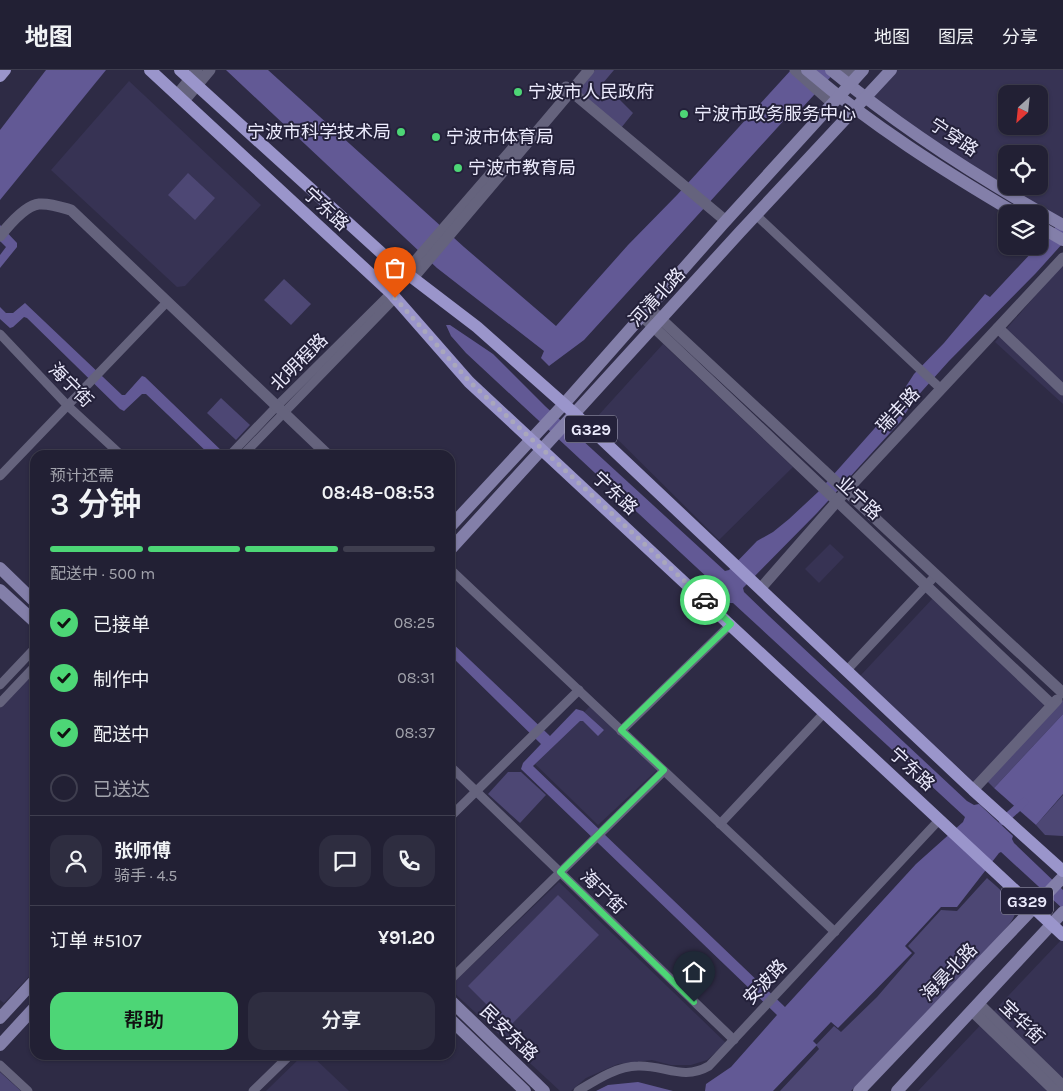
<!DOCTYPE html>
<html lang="zh">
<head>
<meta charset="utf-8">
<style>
  body { margin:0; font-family:Karla,"Noto Sans SC",sans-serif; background:#2e2d40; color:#f1f3f6; height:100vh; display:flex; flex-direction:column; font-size:19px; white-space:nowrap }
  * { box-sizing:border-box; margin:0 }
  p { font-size:16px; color:#a2a3ac }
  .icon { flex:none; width:28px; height:28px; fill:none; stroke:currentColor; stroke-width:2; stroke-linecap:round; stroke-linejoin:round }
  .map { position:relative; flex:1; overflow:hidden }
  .details { position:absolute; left:30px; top:380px; width:425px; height:610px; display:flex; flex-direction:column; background:#222034; border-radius:15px; box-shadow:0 1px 4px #0004,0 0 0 1px #3f3e4f }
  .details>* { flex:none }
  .needle { width:32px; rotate:207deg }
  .buttons { position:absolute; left:998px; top:15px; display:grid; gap:10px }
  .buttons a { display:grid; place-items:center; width:50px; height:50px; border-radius:10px; background:#222034; box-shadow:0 1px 4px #0004,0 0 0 1px #3f3e4f; font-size:25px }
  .pin { position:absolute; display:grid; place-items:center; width:42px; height:42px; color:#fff; margin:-51px -21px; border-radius:50% 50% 50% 0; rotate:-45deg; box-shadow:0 0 5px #0007 }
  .pin .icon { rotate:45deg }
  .courier { position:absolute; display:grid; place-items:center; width:50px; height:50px; margin:-25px; border:4px solid #4dd676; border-radius:50%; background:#fff; color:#222; box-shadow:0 1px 6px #0007 }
  .headline em { font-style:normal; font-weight:600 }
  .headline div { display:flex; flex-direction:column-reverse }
  .headline { display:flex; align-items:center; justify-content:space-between; height:85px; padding:0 20px }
  h1 { font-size:32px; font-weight:600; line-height:38px }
  .bar { display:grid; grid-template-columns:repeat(4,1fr); gap:8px 5px; align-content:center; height:60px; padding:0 20px }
  .bar i { height:6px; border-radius:4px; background:#3f3e4f }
  .bar .current { background:#4dd676 }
  .bar p { grid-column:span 4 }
  .line { display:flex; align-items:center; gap:12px; padding:0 20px; border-top:1px solid #3f3e4f }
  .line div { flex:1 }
  .round { display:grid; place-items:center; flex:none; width:52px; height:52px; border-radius:15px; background:#2e2d40 }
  ol { padding:0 20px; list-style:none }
  li { display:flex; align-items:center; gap:15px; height:55px }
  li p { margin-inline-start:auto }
  li .icon { padding:5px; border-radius:50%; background:#4dd676; color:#111; stroke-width:4 }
  li:last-child { color:#a2a3ac }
  li i { width:28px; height:28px; border:2px solid #3f3e4f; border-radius:50% }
  .button { display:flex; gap:10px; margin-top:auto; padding:10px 20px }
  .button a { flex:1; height:58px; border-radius:15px; background:#4dd676; color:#111; font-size:20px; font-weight:600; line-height:58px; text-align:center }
  .button a+a { background:#2e2d40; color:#f1f3f6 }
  header { display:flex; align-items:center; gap:30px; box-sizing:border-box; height:70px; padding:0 25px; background:#222034; border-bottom:1px solid #3f3e4f }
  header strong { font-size:24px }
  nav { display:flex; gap:28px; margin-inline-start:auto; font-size:18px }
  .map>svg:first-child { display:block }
  .built { fill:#373354; fill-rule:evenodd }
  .green { fill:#4d4774 }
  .water { fill:#625995 }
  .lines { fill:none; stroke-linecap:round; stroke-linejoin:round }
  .canal { stroke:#625995; stroke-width:8 }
  .minor { stroke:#65637d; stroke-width:9 }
  .tertiary { stroke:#65637d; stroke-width:11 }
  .secondary { stroke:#837fa9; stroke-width:12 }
  .primary { stroke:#9a95cb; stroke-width:12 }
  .done { stroke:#a9a7bc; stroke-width:5; stroke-dasharray:0 9 }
  .route { stroke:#4dd676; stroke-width:6 }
  .poi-dot { fill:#4dd676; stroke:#24213a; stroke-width:2 }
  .labels { text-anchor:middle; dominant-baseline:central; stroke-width:4; stroke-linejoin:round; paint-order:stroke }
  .shield { fill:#24213a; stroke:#afaec2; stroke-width:1 }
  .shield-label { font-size:16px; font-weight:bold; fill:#ebeafc }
  .poi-label { font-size:18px; fill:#ebeafc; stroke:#24213a; text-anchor:start }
  .street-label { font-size:18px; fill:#ebeafc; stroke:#24213a }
</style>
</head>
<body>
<header>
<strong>地图</strong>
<nav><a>地图</a><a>图层</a><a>分享</a></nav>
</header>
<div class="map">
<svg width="1063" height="1021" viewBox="0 0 1063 1021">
  <rect width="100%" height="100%" fill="#2e2b45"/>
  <g class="built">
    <path d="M891,0H1063V155L866,28ZM1006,24H1039V56H1006ZM1006,84H1039V116H1006Z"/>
    <polygon points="129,11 261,135 185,216 177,217 51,100"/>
    <polygon points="1063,194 1063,334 995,272"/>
    <polygon points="663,274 793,397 719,470 596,348"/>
    <polygon points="830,474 844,487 819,513 805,499"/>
    <polygon points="934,527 1045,634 975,713 860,606"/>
    <polygon points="35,601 35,900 4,933 0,930 0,638"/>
    <polygon points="591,635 657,700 598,755 535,694"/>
    <polygon points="559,812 726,973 707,990 691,995 671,995 652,990 618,994 586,1008 571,1021 560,1021 450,919 450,916"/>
    <polygon points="1062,869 1063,870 1063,1021 918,1021"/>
    <polygon points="303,985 311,985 349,1021 266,1021"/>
  </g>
  <g class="green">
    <polygon points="595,0 614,0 603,13 633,43 621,58 578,21"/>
    <polygon points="188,103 215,128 195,150 168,125"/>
    <polygon points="284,209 311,234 291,255 264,230"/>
    <polygon points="221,328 250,355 236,370 207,343"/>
    <polygon points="1063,630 1063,644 994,718 987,711"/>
    <polygon points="508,702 521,702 546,725 520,753 488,724"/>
    <polygon points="1063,725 1063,766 1045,765 1036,755"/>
    <path d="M987,808C995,815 1016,832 1015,843C1014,850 1006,858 1001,864L851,1021H780L819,979L816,975L834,956L841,962L877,927L915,883L908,876L941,840L957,841Z"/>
    <polygon points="558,825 599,865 509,957 468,916"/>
    <polygon points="0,1002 21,1021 0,1021"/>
  </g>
  <g class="water">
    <polygon points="46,0 106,0 0,130 0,60"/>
    <polygon points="226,0 268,0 464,177 556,256 628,175 677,125 791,0 837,0 802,38 797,36 584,270 549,296 541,288 544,281 437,198"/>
    <polygon points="1063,149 1063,173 1036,203 949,291 914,330 900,352 817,443 743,518 744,522 769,546 967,731 974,735 979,734 1013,766 1012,769 1014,773 1063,820 1063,839 1001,782 999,783 957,837 941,837 905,876 912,883 838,958 831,952 813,971 817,975 773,1021 705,1021 706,1014 731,997 777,945 521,699 523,693 541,674 450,585 450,571 550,666 576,639 583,641 604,660 598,666 583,651 580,651 533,696 785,937 916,794 963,752 965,747 733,533 728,533 712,519 713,514 710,510 466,283 451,266 446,255 450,255 493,284 545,336 725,501 729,500 757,471 773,462 789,449 818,422 890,341 914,304 944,273 985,224 990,227"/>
    <polygon points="0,155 17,173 17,177 0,198 0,185 6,177 0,171"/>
    <polygon points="25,233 122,325 125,325 142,306 145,307 226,385 210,385 146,324 142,324 124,341 120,339 27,248 24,247 13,257 10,258 0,249 0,237 6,243 13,243"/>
    <polygon points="1063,644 1063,724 1036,755 994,718"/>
    <polygon points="638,1012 673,1021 596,1021 608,1015"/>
  </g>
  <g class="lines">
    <polyline class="canal" points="1003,751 1024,732"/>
    <g class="minor">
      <polyline points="756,145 941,319"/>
      <polyline points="0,264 68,336 121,385"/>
      <polyline points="230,385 276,337 391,223"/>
      <polyline points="243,385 395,228"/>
      <polyline points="0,406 167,232"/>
      <polyline points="450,499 835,862"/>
      <polyline points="847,600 936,505"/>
      <polyline points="0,615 35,578"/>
      <polyline points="0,633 35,596"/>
      <polyline points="621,661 731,554"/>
      <polyline points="450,696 734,970"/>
      <polyline points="450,747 579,620"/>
      <polyline points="720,754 825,642"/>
      <polyline points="450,910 664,701"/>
      <polyline points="0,995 28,1021"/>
      <polyline points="253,1021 290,985"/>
      <path d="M578,1021C596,1010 617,996 638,996C665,995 683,1011 709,996L940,749"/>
    </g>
    <g class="tertiary">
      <polyline points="795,0 832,33"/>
      <polyline points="846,0 855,8"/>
      <polyline points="566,17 726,151"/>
      <polyline points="177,25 197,0"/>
      <polyline points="184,31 210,0"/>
      <path d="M0,166C8,156 26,135 39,134C50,133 61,137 71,140L328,385"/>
      <polyline points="405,203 527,62"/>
      <polyline points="413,208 589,0"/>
      <polyline points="649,238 1063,623"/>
      <polyline points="642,246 1052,635"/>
      <polyline points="998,258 1063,320"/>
      <polyline points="761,518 846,421 1063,188"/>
      <polyline points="973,720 1057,630"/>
      <polyline points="979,934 1063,1016"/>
      <polyline points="972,941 1055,1021"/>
    </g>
    <g class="secondary">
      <path d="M807,0C871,55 944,101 1017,144"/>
      <path d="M831,0C901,58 983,111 1063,155"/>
      <polyline points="1039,156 1063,170"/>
      <polyline points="450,457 564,334 722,155 863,0"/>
      <polyline points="450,480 740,162 891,0"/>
      <polyline points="0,498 35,532"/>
      <polyline points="0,520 35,552"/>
      <polyline points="450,930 544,1021"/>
      <polyline points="0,948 35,910"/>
      <polyline points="450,949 525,1021"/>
      <polyline points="0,975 35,937"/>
      <polyline points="859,1021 1063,807"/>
      <polyline points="897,1021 1063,842"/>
    </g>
    <g class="primary">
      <polyline points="150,0 391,223 469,312 1063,865"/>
      <polyline points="180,0 388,189 477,257 574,343 973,720 1063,801"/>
      <polyline points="0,6 5,0"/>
    </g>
  </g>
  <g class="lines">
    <polyline class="done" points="395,228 470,312 705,530"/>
    <polyline class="route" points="694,932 560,802 664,700 621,660 731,554 705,530"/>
  </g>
  <g class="poi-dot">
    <circle cx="518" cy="22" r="5"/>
    <circle cx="684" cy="44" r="5"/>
    <circle cx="401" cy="62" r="5"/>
    <circle cx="436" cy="67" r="5"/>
    <circle cx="458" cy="98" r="5"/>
  </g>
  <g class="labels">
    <g class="shield">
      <rect x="565" y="345.5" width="52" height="27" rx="4"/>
      <rect x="1001" y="817.5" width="52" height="27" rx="4"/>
    </g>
    <g class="shield-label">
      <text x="591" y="359">G329</text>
      <text x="1027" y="831">G329</text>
    </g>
    <g class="poi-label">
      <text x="528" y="22">宁波市人民政府</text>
      <text x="694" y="44">宁波市政务服务中心</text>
      <text x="391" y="62" text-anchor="end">宁波市科学技术局</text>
      <text x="446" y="67">宁波市体育局</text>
      <text x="468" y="98">宁波市教育局</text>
    </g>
    <g class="street-label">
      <text transform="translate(954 67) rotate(34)">宁穿路</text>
      <text transform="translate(326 139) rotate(43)">宁东路</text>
      <text transform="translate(657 227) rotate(-47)">河清北路</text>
      <text transform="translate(299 292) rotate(-45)">北明程路</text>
      <text transform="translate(71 315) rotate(45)">海宁街</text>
      <text transform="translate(898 340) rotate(-47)">瑞丰路</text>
      <text transform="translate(615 423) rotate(43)">宁东路</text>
      <text transform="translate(859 428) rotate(43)">业宁路</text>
      <text transform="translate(912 699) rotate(43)">宁东路</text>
      <text transform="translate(603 822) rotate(44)">海宁街</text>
      <text transform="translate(949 902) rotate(-46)">海晏北路</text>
      <text transform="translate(765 912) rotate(-47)">安波路</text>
      <text transform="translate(1022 952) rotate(44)">宝华街</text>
      <text transform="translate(509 963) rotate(44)">民安东路</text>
    </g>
  </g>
</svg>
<div class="buttons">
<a><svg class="needle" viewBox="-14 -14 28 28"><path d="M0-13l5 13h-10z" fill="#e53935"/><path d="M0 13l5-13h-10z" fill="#a2a3ac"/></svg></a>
<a><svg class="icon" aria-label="locate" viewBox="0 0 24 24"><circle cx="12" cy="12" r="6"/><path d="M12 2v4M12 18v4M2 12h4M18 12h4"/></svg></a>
<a><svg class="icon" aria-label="layers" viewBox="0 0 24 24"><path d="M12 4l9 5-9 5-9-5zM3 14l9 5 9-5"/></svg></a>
</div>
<div class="pin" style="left:395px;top:228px;background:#ea580c"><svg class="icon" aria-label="bag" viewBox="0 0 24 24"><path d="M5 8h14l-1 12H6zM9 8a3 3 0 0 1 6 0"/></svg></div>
<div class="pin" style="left:694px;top:932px;background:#1f2937"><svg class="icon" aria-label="home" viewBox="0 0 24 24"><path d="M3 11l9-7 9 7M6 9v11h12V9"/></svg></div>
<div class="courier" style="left:705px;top:530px"><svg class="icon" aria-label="car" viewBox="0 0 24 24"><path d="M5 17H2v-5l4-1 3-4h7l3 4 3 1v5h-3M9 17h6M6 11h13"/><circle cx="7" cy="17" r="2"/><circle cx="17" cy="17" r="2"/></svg></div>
<section class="details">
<div class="headline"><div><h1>3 分钟</h1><p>预计还需</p></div><em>08:48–08:53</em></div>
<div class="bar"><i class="current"></i><i class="current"></i><i class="current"></i><i></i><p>配送中 · 500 m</p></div>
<ol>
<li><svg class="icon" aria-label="check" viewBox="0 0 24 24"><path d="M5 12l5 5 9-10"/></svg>已接单<p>08:25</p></li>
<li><svg class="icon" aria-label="check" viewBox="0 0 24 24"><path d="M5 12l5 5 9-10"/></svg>制作中<p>08:31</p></li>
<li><svg class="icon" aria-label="check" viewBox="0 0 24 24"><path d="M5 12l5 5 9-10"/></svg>配送中<p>08:37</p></li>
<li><i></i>已送达</li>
</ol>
<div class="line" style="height:90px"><a class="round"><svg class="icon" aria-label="person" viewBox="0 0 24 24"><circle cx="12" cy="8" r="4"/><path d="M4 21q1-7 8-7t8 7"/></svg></a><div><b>张师傅</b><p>骑手 · 4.5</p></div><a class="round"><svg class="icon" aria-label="chat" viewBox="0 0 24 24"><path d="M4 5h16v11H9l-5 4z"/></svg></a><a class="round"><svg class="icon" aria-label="phone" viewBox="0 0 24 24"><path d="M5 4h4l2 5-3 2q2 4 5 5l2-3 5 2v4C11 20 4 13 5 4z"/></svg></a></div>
<div class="line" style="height:65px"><div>订单 #5107</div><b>¥91.20</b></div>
<div class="button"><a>帮助</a><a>分享</a></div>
</section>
</div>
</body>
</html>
